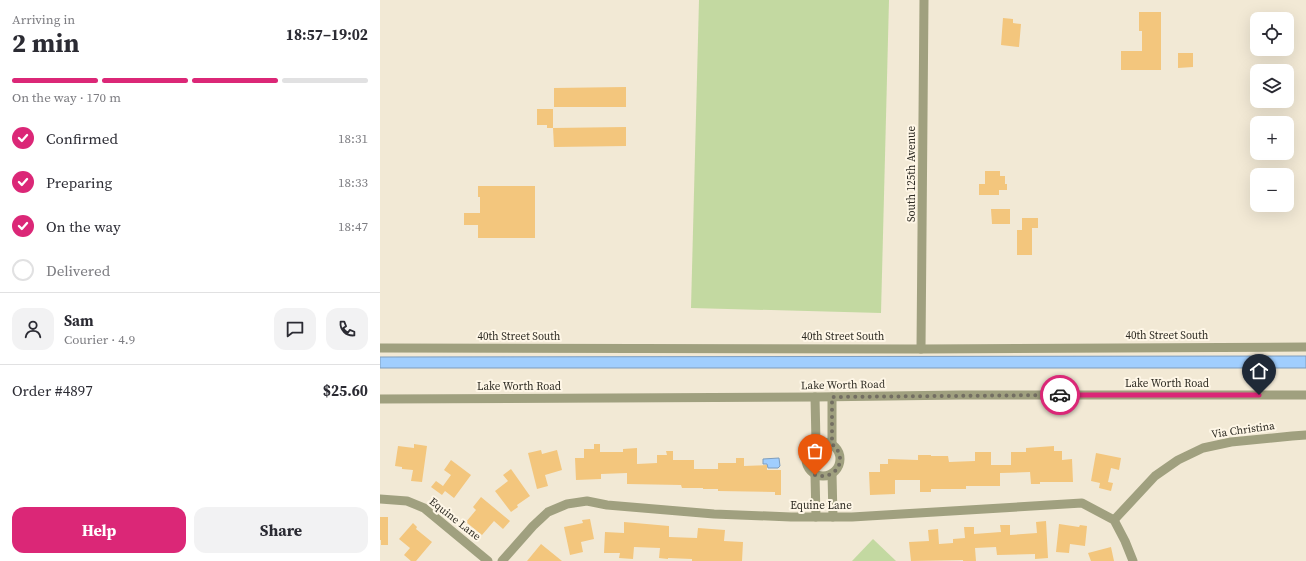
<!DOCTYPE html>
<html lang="en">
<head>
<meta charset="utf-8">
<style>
  body { margin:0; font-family:"Source Serif 4",serif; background:#f2f2f3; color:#2b2b33; height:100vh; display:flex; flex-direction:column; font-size:15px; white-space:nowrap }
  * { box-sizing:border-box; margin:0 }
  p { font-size:13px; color:#7c7c81 }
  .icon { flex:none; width:22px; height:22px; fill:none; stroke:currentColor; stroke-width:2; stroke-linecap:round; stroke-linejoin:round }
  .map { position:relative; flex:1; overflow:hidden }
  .panel { display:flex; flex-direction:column; background:#fff; width:380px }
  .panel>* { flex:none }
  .buttons { position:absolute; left:870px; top:12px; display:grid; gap:8px }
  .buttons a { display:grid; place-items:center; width:44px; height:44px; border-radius:8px; background:#fff; box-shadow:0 4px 16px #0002; font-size:20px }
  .pin { position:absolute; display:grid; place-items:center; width:34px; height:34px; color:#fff; margin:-41px -17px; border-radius:50% 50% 50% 0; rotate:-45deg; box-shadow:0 0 4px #0007 }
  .pin .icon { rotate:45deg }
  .courier { position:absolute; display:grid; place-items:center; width:40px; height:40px; margin:-20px; border:3px solid #db2777; border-radius:50%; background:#fff; color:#222; box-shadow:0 1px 5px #0007 }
  .overview em { font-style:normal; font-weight:700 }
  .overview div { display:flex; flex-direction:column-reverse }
  .overview { display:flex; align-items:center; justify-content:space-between; height:68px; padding:0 12px }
  h1 { font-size:26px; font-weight:700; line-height:30px }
  .bar { display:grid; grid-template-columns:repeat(4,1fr); gap:6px 4px; align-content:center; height:48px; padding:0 12px }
  .bar i { height:5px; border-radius:3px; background:#e1e1e2 }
  .bar .on { background:#db2777 }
  .bar p { grid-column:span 4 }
  .line { display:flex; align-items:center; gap:10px; padding:0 12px; border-top:1px solid #e1e1e2 }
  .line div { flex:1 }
  .round { display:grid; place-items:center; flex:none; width:42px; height:42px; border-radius:12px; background:#f2f2f3 }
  ol { padding:0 12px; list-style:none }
  li { display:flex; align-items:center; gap:12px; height:44px }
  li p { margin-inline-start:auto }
  li .icon { padding:4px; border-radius:50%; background:#db2777; color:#fff; stroke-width:4 }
  li:last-child { color:#7c7c81 }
  li i { width:22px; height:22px; border:2px solid #e1e1e2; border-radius:50% }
  .button { display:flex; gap:8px; margin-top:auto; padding:8px 12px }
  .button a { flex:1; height:46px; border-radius:12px; background:#db2777; color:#fff; font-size:16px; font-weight:700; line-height:46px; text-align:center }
  .button a+a { background:#f2f2f3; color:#2b2b33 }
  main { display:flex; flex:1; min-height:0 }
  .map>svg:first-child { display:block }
  .green { fill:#c3d9a1 }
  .water { fill:#a0cefe; stroke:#7e9dbd }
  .building { fill:#f3c67d }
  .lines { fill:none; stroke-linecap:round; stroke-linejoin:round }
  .minor { stroke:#a0a07f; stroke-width:9 }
  .done { stroke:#736e62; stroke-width:4; stroke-dasharray:0 7.2 }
  .route { stroke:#db2777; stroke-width:5 }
  .labels { text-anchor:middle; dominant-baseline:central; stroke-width:4; stroke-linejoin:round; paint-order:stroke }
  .street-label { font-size:11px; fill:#2f2c24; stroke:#fef6e6 }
</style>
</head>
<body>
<main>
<section class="panel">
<div class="overview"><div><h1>2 min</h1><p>Arriving in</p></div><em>18:57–19:02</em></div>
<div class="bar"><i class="on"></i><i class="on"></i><i class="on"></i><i></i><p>On the way · 170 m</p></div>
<ol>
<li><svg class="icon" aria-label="check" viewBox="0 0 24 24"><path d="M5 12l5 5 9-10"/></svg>Confirmed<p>18:31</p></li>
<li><svg class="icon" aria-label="check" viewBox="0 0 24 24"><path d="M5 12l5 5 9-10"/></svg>Preparing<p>18:33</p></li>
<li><svg class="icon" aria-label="check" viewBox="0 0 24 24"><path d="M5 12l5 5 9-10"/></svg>On the way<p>18:47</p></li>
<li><i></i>Delivered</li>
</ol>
<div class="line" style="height:72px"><a class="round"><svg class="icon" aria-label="person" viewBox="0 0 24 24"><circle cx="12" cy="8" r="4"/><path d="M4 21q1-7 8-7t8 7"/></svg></a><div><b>Sam</b><p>Courier · 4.9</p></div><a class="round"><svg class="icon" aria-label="chat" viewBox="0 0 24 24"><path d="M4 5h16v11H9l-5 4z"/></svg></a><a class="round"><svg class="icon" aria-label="phone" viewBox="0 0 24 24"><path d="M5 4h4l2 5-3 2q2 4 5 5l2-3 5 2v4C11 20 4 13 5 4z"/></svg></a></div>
<div class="line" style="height:52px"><div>Order #4897</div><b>$25.60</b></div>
<div class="button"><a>Help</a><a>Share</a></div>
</section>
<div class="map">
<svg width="926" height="561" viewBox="0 0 926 561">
  <rect width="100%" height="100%" fill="#f2e9d5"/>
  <g class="green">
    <polygon points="319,0 509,0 501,313 311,308"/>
    <polygon points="493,539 516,561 472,561"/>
  </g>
  <g class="water">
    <polygon points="926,356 926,368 0,368 0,357"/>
    <polygon points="399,458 400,466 398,468 388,468 387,464 383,464 383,459"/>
  </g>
  <g class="building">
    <polygon points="759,12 781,12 781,70 741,70 741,51 762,51 762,31 759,31"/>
    <polygon points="623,18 633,19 633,23 641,24 639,47 621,45"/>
    <polygon points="798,53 813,53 813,67 798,68"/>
    <polygon points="246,87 246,107 174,107 174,88"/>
    <polygon points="157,109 173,109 173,128 167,128 167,125 157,125"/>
    <polygon points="246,127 246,146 174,147 173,128"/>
    <polygon points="605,171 620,171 620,176 625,176 625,184 627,184 627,190 619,190 619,195 599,195 599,184 605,184"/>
    <polygon points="98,186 155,186 155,238 98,238 98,225 84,225 84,213 100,213 100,197 98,197"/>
    <polygon points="611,209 630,209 630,224 612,224"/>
    <polygon points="642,218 658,218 658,228 652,228 652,255 637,255 637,230 642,230"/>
    <polygon points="34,444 47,446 42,482 31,481 33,470 22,469 22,467 15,466 18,446 34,448"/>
    <polygon points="214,444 220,444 220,452 243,452 243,449 257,448 257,464 277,463 277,455 287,455 286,451 293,451 293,460 314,460 314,469 338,469 338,463 356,463 356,458 364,458 364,466 387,465 387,470 401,470 401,495 395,495 395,492 338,491 338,489 323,489 323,488 302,488 301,485 247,484 247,473 221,474 221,479 196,480 195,458 204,458 204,449 214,449"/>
    <polygon points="674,446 674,451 682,451 682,460 692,459 693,482 660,482 660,484 651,484 650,472 620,473 620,486 586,486 586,489 551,489 551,492 540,492 540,480 515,480 515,494 490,495 489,472 500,472 500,464 508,464 508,459 538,460 538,455 551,455 551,456 568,456 569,462 595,461 595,452 611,452 611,465 631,465 631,452 646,452 646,448"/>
    <polygon points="161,450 162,454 177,450 182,470 165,475 168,486 157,489 148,453"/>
    <polygon points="716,453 741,458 739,470 731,468 728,482 733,483 731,491 719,488 720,483 711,481"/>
    <polygon points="71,460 91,475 74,498 65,491 62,495 51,487 56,481 63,486 71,475 64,470"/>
    <polygon points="131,469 150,496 137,505 138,507 131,512 115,491 128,481 123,475"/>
    <polygon points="101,497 130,521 123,529 114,521 102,535 86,522 96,510 93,507"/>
    <polygon points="0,517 8,517 8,545 1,545 1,540 0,540"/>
    <polygon points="210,519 214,539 201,542 203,552 190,555 184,527 203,523 202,520"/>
    <polygon points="666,521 668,558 655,559 655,554 617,555 616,547 595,548 596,561 583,561 583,560 531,561 529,542 549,541 548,530 558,529 559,544 573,543 573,539 585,538 584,527 594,527 594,534 621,532 620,525 630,525 630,535 657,533 656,522"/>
    <polygon points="244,522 289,526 289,537 317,538 318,528 345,530 344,541 363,542 362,561 312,561 312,559 288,558 288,559 279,558 280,548 254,547 253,559 239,558 240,553 224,553 225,532 244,533"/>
    <polygon points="33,523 37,527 36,529 52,542 36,561 31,561 24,555 30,548 19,539"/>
    <polygon points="679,524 699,527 700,525 707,526 705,546 690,544 689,553 676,552"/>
    <polygon points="161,544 182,561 147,561"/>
    <polygon points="731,547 734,561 711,561 708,553"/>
  </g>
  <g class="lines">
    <g class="minor">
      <polyline points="0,348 541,349 926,347"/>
      <polyline points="541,349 544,0"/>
      <polyline points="435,397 436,443"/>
      <polyline points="0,399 435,397 581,395 926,395"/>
      <circle cx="443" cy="459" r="17"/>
      <polyline points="452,444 452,397"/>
      <polyline points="452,474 453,517"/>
      <polyline points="435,475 436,517"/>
      <polyline points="0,499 27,501 44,508 108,561"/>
      <polyline points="734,520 775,476 798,460 823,448 851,442 912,436 926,435"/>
      <polyline points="122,561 153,526 168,512 187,504 207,501 227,505 334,514 411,517 472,517 702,503 734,520 745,541 753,561"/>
    </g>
  </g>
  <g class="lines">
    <path class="done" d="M435,475C457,481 469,458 452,444V397L680,395"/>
    <polyline class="route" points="680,395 879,395"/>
  </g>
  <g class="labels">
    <g class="street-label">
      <text transform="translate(531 174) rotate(-90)">South 125th Avenue</text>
      <text x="787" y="335">40th Street South</text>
      <text x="139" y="336">40th Street South</text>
      <text x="463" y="336">40th Street South</text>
      <text x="787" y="383">Lake Worth Road</text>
      <text transform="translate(463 385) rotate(-1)">Lake Worth Road</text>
      <text x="139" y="386">Lake Worth Road</text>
      <text transform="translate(863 430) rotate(-8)">Via Christina</text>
      <text x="441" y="505">Equine Lane</text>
      <text transform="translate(75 519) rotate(38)">Equine Lane</text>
    </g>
  </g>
</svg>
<div class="buttons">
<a><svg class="icon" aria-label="locate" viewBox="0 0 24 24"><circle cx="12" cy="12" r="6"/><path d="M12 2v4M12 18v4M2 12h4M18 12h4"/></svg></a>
<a><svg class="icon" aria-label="layers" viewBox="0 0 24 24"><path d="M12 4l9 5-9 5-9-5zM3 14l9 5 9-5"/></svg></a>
<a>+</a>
<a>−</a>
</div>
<div class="pin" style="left:435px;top:475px;background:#ea580c"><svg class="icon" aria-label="bag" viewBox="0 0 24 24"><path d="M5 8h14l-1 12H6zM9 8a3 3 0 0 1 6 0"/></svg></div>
<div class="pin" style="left:879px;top:395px;background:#1f2937"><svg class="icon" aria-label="home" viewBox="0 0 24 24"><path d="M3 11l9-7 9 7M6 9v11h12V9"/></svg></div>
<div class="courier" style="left:680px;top:395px"><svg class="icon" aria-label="car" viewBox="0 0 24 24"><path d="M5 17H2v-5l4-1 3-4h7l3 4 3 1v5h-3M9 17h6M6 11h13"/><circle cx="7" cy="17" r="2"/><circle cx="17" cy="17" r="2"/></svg></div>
</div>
</main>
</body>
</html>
